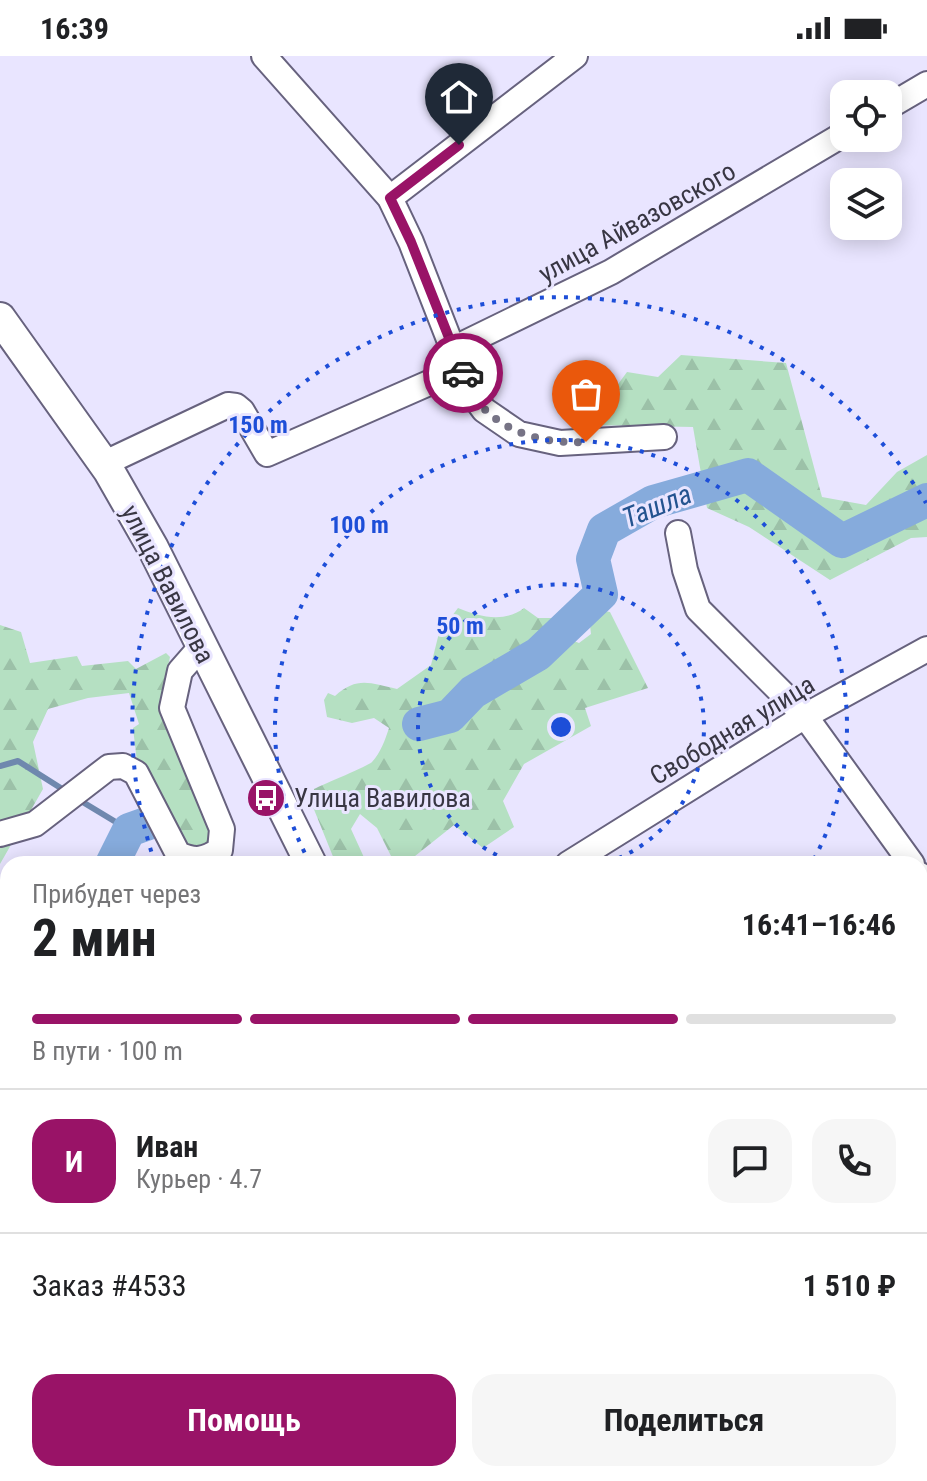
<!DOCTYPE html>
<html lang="ru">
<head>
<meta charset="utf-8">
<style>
  body { margin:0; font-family:"Roboto Condensed",sans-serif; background:#f6f6f6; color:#202124; height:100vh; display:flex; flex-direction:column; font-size:30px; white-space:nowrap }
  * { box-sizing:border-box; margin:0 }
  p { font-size:26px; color:#757577 }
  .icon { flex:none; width:44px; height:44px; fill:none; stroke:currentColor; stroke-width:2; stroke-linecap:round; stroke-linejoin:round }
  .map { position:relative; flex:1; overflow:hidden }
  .drawer { position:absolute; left:0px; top:800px; width:928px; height:626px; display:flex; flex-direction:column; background:#fff; border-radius:24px 24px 0 0; box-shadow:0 4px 20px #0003 }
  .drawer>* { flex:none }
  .buttons { position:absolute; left:830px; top:24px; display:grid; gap:16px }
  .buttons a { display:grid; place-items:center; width:72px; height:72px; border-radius:16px; background:#fff; box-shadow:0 4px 20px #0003; font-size:40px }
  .pin { position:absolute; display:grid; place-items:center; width:68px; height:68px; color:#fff; margin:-82px -34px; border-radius:50% 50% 50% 0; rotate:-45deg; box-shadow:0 0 8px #0007 }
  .pin .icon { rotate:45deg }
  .courier { position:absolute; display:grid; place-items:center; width:80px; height:80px; margin:-40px; border:6px solid #991367; border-radius:50%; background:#fff; color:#222; box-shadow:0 2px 10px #0007 }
  .summary em { font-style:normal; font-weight:700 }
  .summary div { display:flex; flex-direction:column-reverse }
  .summary { display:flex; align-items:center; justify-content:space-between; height:136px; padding:0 32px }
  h1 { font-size:52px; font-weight:700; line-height:60px }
  .bar { display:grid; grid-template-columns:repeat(4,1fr); gap:12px 8px; align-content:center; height:96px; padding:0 32px }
  .bar i { height:10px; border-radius:6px; background:#e0e0e0 }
  .bar .on { background:#991367 }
  .bar p { grid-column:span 4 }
  .line { display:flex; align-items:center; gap:20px; padding:0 32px; border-top:2px solid #e0e0e0 }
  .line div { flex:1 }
  .round { display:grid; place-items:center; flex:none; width:84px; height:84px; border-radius:24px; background:#f6f6f6 }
  .button { display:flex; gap:16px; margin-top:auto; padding:16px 32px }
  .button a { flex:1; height:92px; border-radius:24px; background:#991367; color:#fff; font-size:32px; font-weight:700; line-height:92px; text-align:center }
  .button a+a { background:#f6f6f6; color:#202124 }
  .status { display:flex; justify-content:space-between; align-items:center; height:56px; padding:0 40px; background:#fff; direction:ltr }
  .status svg { height:22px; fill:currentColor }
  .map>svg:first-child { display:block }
  .forest { fill:url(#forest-firs) }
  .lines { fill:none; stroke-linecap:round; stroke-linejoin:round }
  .stream { stroke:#6f88ae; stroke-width:6 }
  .river { stroke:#86abdc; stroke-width:34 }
  .minor-casing { stroke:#67627e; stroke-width:28 }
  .major-casing { stroke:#67627e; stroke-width:34 }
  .minor { stroke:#fff; stroke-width:24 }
  .major { stroke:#fff; stroke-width:30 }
  .rail-casing { stroke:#757284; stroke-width:9 }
  .rail { stroke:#e9e5ff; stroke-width:6; stroke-dasharray:18; stroke-linecap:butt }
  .done { stroke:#767385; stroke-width:8; stroke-dasharray:0 14.4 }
  .route { stroke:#991367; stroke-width:10 }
  .ring { fill:none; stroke:#1d4ed8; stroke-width:4; stroke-dasharray:4 8 }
  .labels { text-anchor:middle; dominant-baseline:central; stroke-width:6; stroke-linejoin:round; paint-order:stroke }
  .street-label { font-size:26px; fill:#383643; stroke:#e9e5ff }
  .poi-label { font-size:26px; fill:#383643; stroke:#e9e5ff; text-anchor:start }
  .water-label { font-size:28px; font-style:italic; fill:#245490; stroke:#e9e5ff }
  .centre { fill:#1d4ed8; stroke:#e9e5ff; stroke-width:4 }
  .ring-label { font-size:24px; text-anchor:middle; font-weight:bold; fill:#1d4ed8; stroke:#e9e5ff; stroke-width:6; stroke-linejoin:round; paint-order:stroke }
</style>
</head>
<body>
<div class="status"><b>16:39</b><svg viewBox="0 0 49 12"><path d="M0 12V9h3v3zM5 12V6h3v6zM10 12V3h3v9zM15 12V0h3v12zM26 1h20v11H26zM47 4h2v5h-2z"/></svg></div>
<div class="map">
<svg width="927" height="1425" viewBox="0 0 927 1425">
  <defs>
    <pattern id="forest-firs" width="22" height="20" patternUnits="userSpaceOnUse" patternTransform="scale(2)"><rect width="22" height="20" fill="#b5e0c2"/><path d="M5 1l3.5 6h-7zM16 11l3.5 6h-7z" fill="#9cc1a8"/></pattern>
  </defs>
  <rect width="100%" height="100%" fill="#e9e5ff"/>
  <g class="forest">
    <polygon points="681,299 786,307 822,441 866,449 897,416 927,399 927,481 911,482 830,524 749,471 707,452 693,371 588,369 627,316 658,321"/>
    <path d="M458,552C479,561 505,567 524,552L538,562H554L562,580L579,587L591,578L588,552L610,556L648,632L585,652L591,670L524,708L503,745L514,771L483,792L454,769L405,808H395L377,772L360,758L351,773L367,808H336L313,751L314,733C324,728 368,710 372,706C381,696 385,684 389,672L374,662L352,667L327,661L324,644L328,637L335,640C357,620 370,627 397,633L431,609L439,577Z"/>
    <polygon points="0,569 21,576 30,607 77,600 82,610 128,605 136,613 166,597 170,601 160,648 210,758 212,789 201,794 190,791 137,706 133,672 139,668 129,637 88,642 48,653 33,686 43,733 0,808"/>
    <polygon points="0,917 8,917 8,1064 0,1076"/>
    <polygon points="927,1294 927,1369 920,1373 920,1301"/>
    <polygon points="65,1418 134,1418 125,1425 67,1425"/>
  </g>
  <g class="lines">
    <g class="stream">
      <polyline points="0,710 18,705 67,736"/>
      <polyline points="76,742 129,774"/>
    </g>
    <g class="river">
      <polyline points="419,668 450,660 473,636 538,598 601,538 593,503 604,474 653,446 748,419 842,485 927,444"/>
      <polyline points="112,808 129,774 146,768"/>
      <polyline points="0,1023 8,1015"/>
    </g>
    <g class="minor-casing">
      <g id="minor">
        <polyline points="264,0 390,142 411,186 468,332 484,354 519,378 560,387 664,381"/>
        <polyline points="888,51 927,28"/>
        <polyline points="390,142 575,0"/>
        <polyline points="453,293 611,216 844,78"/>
        <polyline points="103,408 228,349 236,350 242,355 267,398 461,313"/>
        <polyline points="678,477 685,514 698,553 805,660 912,808"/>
        <path d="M0,778L35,768L109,711L123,710L136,717L178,798C196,806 204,804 220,794L222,773L172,652L180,615L201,591"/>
        <polyline points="568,808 805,660 927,593"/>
        <polyline points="920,819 927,828"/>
        <polyline points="920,1179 927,1179"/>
        <polyline points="31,1425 32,1418"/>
        <polyline points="363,1425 391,1418"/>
      </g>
    </g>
    <g class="major-casing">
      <g id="major">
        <polyline points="0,262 109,415 153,492 311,808"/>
        <polyline points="920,1241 927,1258"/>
        <polyline points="920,1294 927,1281"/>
        <polyline points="647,1425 663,1418"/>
      </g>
    </g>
    <use href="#minor" class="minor"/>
    <use href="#major" class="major"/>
    <g class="rail-casing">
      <g id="rail">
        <polyline points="920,1241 927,1238"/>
        <polyline points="498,1425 514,1418"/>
      </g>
    </g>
    <use href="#rail" class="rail"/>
  </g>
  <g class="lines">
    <path class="done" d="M463,317C480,370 535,389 586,386"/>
    <polyline class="route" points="459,89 390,142 411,186 463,317"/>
  </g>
  <g class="ring">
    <path d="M519 808A143 143 0 1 1 603 808"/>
    <path d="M310 807A286 286 0 1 1 812 807"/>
    <path d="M155 807A428 428 0 0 1 926 447"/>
  </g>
  <defs>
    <g id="bus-disc" transform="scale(2)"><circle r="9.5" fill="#991367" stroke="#e9e5ff"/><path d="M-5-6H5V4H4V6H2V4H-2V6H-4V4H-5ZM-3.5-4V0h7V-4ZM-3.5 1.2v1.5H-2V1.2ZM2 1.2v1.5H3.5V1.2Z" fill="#fff"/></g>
  </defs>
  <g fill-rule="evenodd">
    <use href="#bus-disc" x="266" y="742"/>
  </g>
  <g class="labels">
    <g class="street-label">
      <text transform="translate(637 166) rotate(-29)">улица Айвазовского</text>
      <text transform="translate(168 528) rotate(63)">улица Вавилова</text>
      <text transform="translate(732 674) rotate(-31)">Свободная улица</text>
    </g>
    <g class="poi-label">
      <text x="294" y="742">Улица Вавилова</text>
    </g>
    <g class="water-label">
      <text transform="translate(657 450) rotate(-22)">Ташла</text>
    </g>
  </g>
  <circle cx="561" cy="671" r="12" class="centre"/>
  <g class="ring-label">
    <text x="258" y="377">150 m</text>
    <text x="359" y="477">100 m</text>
    <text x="460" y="578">50 m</text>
  </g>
</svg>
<div class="buttons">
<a><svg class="icon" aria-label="locate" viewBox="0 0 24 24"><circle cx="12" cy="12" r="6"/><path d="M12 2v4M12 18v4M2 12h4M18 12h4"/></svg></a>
<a><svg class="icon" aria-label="layers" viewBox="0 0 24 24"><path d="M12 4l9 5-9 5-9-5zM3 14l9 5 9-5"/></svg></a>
</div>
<div class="pin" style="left:586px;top:386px;background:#ea580c"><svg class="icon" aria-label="bag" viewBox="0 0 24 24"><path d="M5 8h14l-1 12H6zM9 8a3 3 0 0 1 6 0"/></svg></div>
<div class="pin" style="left:459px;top:89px;background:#1f2937"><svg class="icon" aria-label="home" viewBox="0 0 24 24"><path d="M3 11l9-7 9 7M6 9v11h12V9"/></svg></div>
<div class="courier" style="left:463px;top:317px"><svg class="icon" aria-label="car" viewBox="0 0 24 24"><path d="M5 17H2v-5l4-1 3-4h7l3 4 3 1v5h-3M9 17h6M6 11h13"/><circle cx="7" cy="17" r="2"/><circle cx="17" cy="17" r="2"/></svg></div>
<section class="drawer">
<div class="summary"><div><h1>2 мин</h1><p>Прибудет через</p></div><em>16:41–16:46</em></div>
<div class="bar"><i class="on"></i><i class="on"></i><i class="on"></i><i></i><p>В пути · 100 m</p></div>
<div class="line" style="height:144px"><b class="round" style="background:#991367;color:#fff">И</b><div><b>Иван</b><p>Курьер · 4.7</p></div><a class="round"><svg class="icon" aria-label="chat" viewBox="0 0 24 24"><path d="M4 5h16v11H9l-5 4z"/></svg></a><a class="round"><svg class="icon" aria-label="phone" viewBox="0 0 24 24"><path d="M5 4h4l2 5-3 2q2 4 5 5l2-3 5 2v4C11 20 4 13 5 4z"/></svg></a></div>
<div class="line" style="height:104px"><div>Заказ #4533</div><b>1 510 ₽</b></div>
<div class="button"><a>Помощь</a><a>Поделиться</a></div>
</section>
</div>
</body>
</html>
